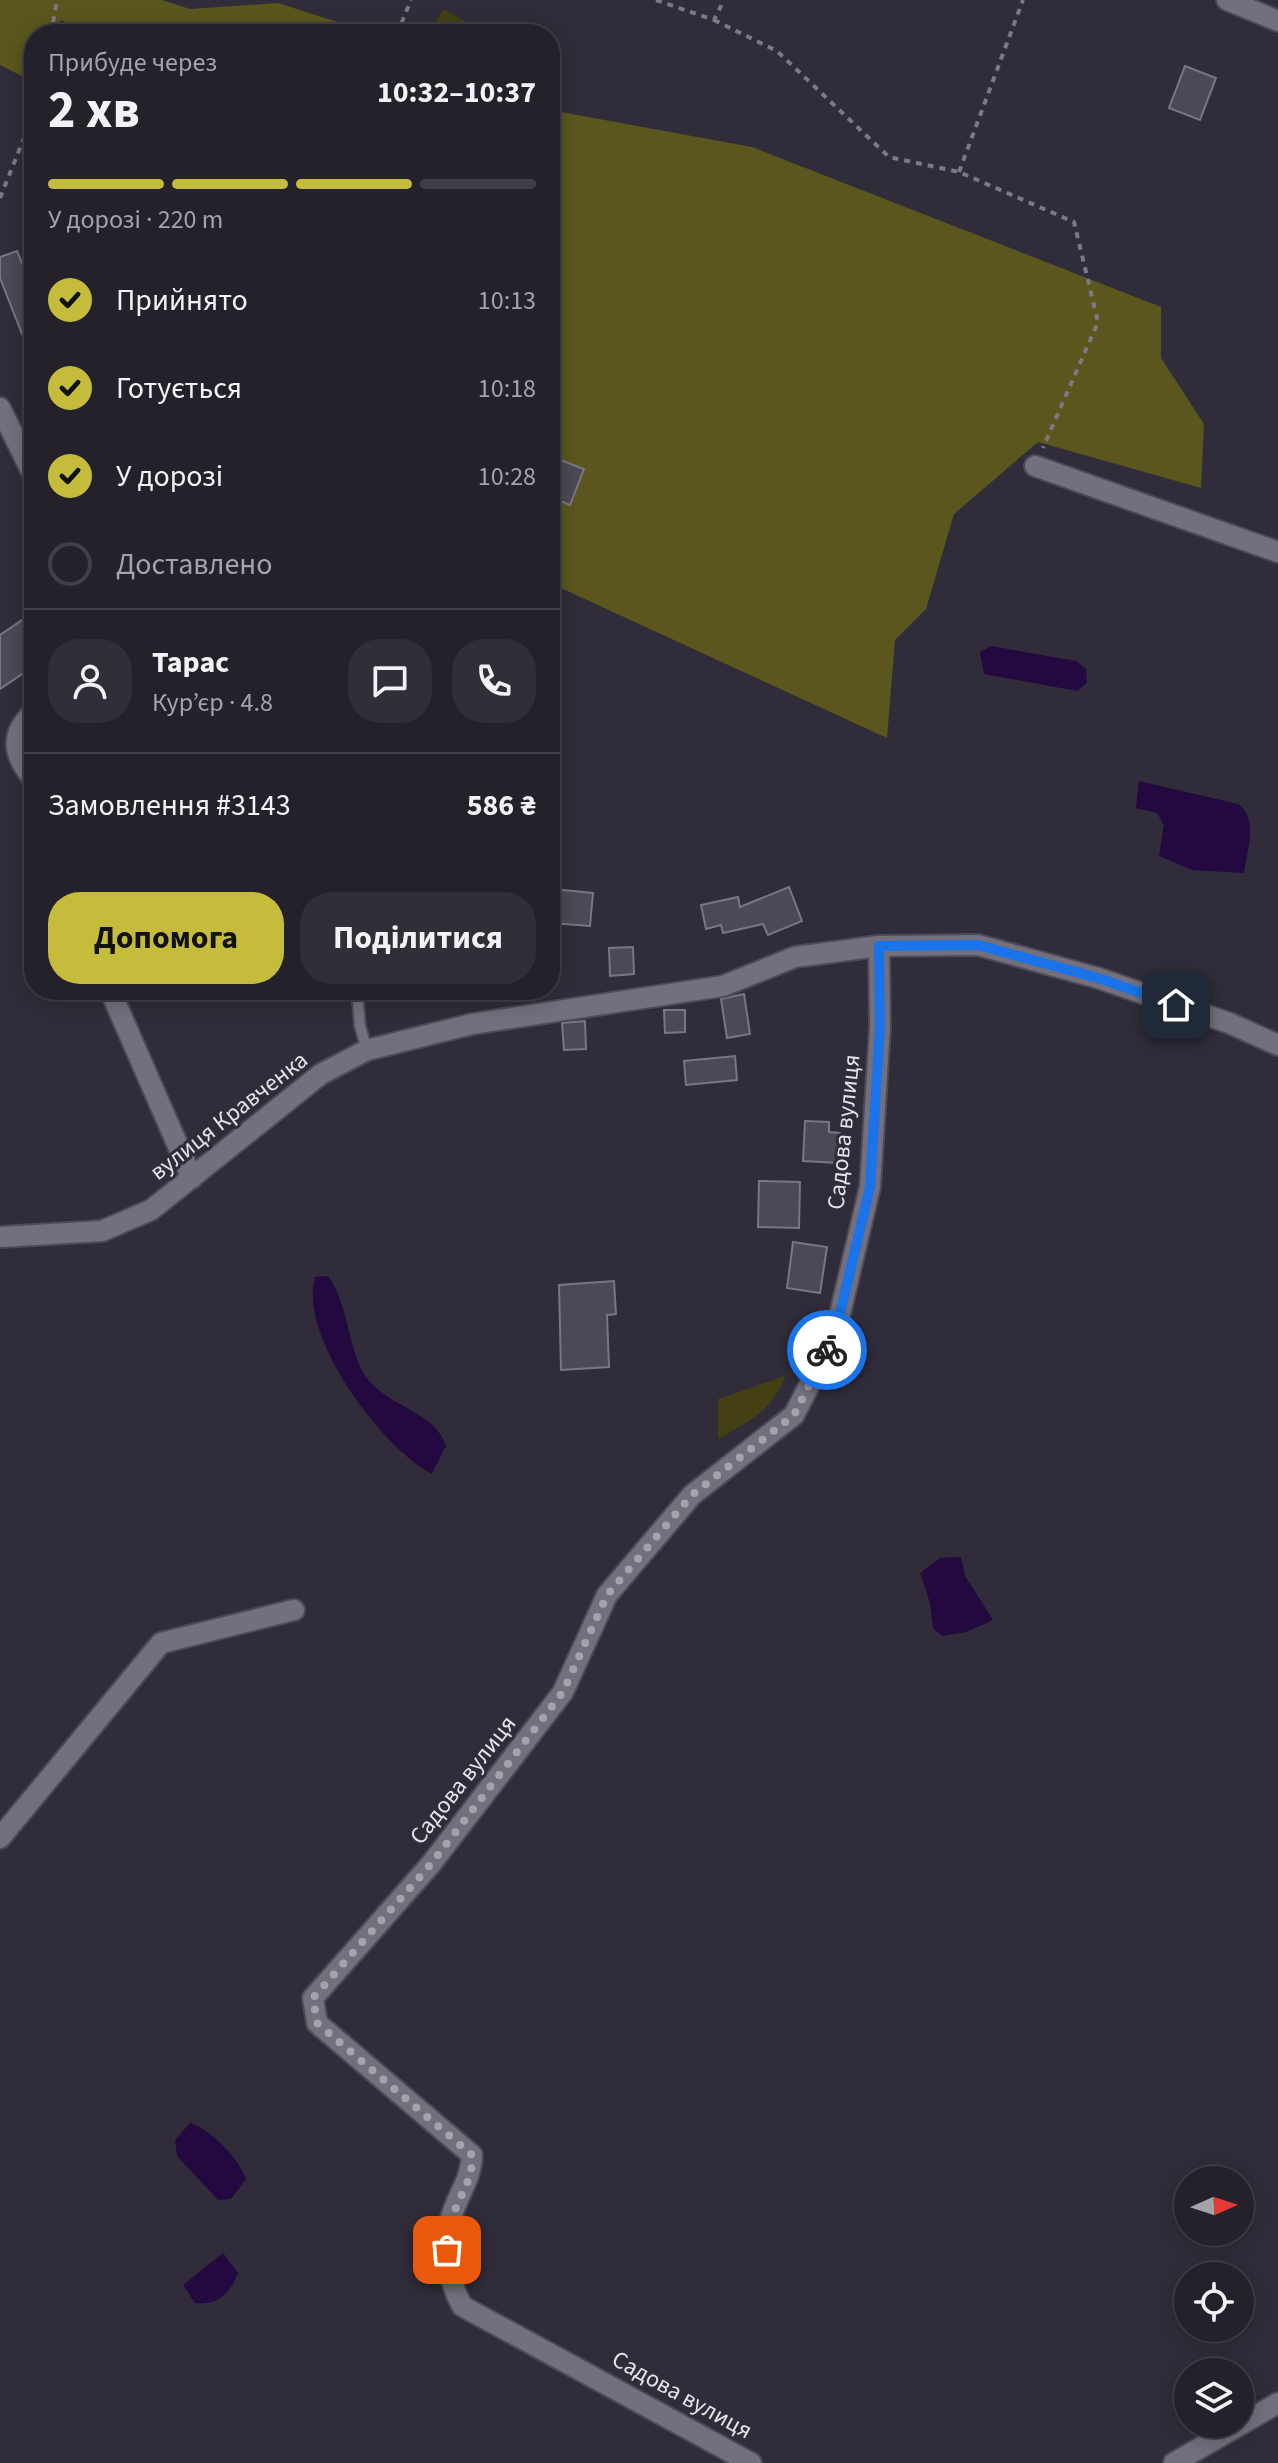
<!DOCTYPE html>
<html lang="uk">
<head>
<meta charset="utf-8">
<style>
  body { margin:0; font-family:"Source Sans 3",sans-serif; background:#302e37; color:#f1f3f6; height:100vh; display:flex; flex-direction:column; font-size:30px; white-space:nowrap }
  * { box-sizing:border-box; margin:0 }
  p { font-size:26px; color:#a3a3a9 }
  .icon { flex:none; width:44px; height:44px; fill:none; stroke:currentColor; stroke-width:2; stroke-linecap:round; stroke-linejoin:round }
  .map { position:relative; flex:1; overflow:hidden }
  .details { position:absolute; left:24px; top:24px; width:536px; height:976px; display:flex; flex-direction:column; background:#24212b; border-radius:32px; box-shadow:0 4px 20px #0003,0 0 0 2px #413e47 }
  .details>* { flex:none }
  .needle { width:52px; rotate:87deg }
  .controls { position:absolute; left:1174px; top:2166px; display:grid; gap:16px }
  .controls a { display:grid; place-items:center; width:80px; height:80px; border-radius:50%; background:#24212b; box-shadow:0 4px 20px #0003,0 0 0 2px #413e47; font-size:40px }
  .pin { position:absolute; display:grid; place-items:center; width:68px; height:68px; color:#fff; margin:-34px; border-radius:16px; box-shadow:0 4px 12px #0006 }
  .courier { position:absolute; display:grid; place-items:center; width:80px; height:80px; margin:-40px; border:6px solid #1a73e8; border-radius:50%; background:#fff; color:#222; box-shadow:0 2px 10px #0007 }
  .head em { font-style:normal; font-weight:700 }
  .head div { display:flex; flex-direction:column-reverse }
  .head { display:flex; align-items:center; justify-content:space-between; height:136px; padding:0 24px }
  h1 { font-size:52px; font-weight:700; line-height:60px }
  .bar { display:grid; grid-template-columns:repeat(4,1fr); gap:12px 8px; align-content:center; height:96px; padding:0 24px }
  .bar i { height:10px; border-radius:6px; background:#413e47 }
  .bar .current { background:#c6bc3c }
  .bar p { grid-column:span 4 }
  .line { display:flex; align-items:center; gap:20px; padding:0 24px; border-top:2px solid #413e47 }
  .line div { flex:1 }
  .round { display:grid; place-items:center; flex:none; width:84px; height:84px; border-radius:32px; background:#302e37 }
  ol { padding:0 24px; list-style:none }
  li { display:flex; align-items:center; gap:24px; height:88px }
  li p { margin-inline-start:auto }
  li .icon { padding:8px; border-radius:50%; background:#c6bc3c; color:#111; stroke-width:4 }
  li:last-child { color:#a3a3a9 }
  li i { width:44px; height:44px; border:4px solid #413e47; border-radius:50% }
  .cta { display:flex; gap:16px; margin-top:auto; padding:16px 24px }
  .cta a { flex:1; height:92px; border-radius:32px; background:#c6bc3c; color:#111; font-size:32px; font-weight:700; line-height:92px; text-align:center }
  .cta a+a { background:#302e37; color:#f1f3f6 }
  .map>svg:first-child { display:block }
  .green { fill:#444014 }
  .forest { fill:#5a561d }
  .water { fill:#23093f }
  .building { fill:#4c4855; stroke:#797583; stroke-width:2 }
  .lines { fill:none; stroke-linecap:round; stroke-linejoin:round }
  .lane-casing { stroke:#4d4a55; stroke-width:14 }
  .street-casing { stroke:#4d4a55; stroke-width:24 }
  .path { stroke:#7c7984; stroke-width:4; stroke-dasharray:6 6; stroke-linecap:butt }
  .lane { stroke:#736f7d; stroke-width:10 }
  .street { stroke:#736f7d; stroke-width:20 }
  .done { stroke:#a5a2ac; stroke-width:8; stroke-dasharray:0 14.4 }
  .route { stroke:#1a73e8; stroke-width:10 }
  .labels { text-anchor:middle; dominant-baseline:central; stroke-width:6; stroke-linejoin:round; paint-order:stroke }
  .street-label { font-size:24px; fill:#e4e2ea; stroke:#302c39 }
</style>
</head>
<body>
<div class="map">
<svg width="1278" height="2463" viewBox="0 0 1278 2463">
  <rect width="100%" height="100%" fill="#302c39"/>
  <g class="green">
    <polygon points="443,9 489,34 430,34"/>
    <path d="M785,1376C771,1413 750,1420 718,1439V1399Z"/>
  </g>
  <g class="forest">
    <polygon points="0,0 162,0 190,9 278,3 375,34 34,34 34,82 0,65"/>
    <polygon points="550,110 752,147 1161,307 1161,358 1204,424 1201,488 1038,442 954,514 926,609 895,640 887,738 550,583"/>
  </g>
  <g class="water">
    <polygon points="60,21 141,34 58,34"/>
    <polygon points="991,646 1076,661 1086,669 1087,683 1077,691 984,674 980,652"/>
    <path d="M1139,781L1238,804C1259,818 1247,851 1244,873L1192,870L1159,856L1164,825L1157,813L1136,808Z"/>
    <path d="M328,1276C351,1307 347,1359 372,1384C394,1407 436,1414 446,1446L432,1474C382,1448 298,1336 315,1277Z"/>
    <polygon points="961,1557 965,1576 993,1620 966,1632 942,1636 933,1628 930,1603 920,1573 940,1558"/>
    <path d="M190,2123C212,2130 239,2159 246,2179L231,2199L218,2200L177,2156L175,2140Z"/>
    <path d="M223,2253L238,2273C230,2293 218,2306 195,2303L183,2285Z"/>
  </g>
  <g class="building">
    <polygon points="1185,66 1216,78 1200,120 1169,108"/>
    <polygon points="17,251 27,275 34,272 33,362 0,278 0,257"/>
    <polygon points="550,456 584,469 570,505 550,497"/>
    <polygon points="34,612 34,666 0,689 0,635"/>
    <polygon points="789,887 802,921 768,935 763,924 723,933 721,925 706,929 701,905 738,897 740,907"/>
    <polygon points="553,889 593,893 590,926 551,923"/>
    <polygon points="633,947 634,974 610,976 609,948"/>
    <polygon points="744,994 750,1034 727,1038 721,999"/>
    <polygon points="664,1010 685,1010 685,1032 665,1033"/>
    <polygon points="585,1021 586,1049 564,1050 562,1023"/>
    <polygon points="735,1056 737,1080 686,1085 684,1061"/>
    <polygon points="805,1121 829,1122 829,1132 840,1133 838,1163 803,1161"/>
    <polygon points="759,1181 800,1182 799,1228 758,1227"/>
    <polygon points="793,1242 827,1247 820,1293 787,1288"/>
    <polygon points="614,1281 616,1314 607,1315 609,1367 561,1370 559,1285"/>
  </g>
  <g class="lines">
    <g class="lane-casing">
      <polyline id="lane" points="357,990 360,1026 367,1050"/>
    </g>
    <g class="street-casing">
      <g id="street">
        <polyline points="1227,0 1278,21"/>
        <polyline points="0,408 34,476"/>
        <polyline points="1035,466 1278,552"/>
        <path d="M34,712C8,735 14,756 34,780"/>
        <polyline points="110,990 192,1178"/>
        <polyline points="0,1237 102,1231 151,1210 321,1074 367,1050 472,1024 723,986 795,957 879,946 978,945 1098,978 1229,1023 1278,1045"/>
        <polyline points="0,1838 161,1643 294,1610"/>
        <path d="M751,2463L462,2306C449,2281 442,2249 450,2221C456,2197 471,2181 472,2155L317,2023L313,1998L431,1864L563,1692L607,1595L692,1495L794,1415L835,1335L870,1187L880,1027L879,946"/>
        <polyline points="1174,2463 1278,2403"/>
      </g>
    </g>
    <g class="path">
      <polyline points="656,0 714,20 724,0"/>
      <polyline points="714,20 777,51 889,157 959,172 1074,222 1098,322 1043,448"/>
      <polyline points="51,34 57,0"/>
      <polyline points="397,34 411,0"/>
      <polyline points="959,172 1023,0"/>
      <polyline points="0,198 34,113"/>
    </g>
    <use href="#lane" class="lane"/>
    <use href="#street" class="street"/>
  </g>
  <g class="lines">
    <polyline class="done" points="447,2250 450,2221 471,2174 472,2155 317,2023 313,1998 431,1864 563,1692 607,1595 692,1495 794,1415 827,1350"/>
    <polyline class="route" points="827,1350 835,1335 870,1187 880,1027 879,946 978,945 1098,978 1176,1005"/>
  </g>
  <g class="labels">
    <g class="street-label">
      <text transform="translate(229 1116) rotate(-38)">вулиця Кравченка</text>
      <text transform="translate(844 1132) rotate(-84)">Садова вулиця</text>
      <text transform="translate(463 1780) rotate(-52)">Садова вулиця</text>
      <text transform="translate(682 2395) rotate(29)">Садова вулиця</text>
    </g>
  </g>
</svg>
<div class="controls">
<a><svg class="needle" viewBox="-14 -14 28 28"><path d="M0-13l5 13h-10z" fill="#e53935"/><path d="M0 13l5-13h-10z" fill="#a3a3a9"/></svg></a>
<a><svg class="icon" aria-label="locate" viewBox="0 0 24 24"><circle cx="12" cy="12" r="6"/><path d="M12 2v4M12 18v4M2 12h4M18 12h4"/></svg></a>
<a><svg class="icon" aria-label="layers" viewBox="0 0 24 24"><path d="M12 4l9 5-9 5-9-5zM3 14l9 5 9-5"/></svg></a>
</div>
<div class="pin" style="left:447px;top:2250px;background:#ea580c"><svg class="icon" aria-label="bag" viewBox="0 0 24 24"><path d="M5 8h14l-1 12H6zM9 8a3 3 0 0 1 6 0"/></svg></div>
<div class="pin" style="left:1176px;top:1005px;background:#1f2937"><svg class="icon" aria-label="home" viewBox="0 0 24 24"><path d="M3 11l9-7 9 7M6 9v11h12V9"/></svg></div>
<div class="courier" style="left:827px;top:1350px"><svg class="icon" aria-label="bike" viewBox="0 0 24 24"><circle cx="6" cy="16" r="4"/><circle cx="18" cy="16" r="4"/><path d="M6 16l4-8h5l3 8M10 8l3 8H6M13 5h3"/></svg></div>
<section class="details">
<div class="head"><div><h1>2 хв</h1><p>Прибуде через</p></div><em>10:32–10:37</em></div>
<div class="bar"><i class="current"></i><i class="current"></i><i class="current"></i><i></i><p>У дорозі · 220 m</p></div>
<ol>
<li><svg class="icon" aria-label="check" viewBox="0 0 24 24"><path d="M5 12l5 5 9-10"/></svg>Прийнято<p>10:13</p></li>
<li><svg class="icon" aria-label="check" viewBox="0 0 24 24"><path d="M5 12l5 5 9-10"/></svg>Готується<p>10:18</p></li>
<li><svg class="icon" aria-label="check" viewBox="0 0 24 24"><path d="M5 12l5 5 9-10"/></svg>У дорозі<p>10:28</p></li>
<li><i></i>Доставлено</li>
</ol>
<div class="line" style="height:144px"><a class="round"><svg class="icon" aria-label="person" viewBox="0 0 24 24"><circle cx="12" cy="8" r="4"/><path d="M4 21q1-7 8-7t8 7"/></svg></a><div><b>Тарас</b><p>Кур’єр · 4.8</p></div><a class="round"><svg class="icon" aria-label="chat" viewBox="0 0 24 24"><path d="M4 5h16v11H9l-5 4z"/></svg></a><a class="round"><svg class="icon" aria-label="phone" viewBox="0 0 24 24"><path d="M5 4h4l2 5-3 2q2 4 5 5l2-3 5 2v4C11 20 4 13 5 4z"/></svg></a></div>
<div class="line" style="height:104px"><div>Замовлення #3143</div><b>586 ₴</b></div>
<div class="cta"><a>Допомога</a><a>Поділитися</a></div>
</section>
</div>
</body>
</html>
